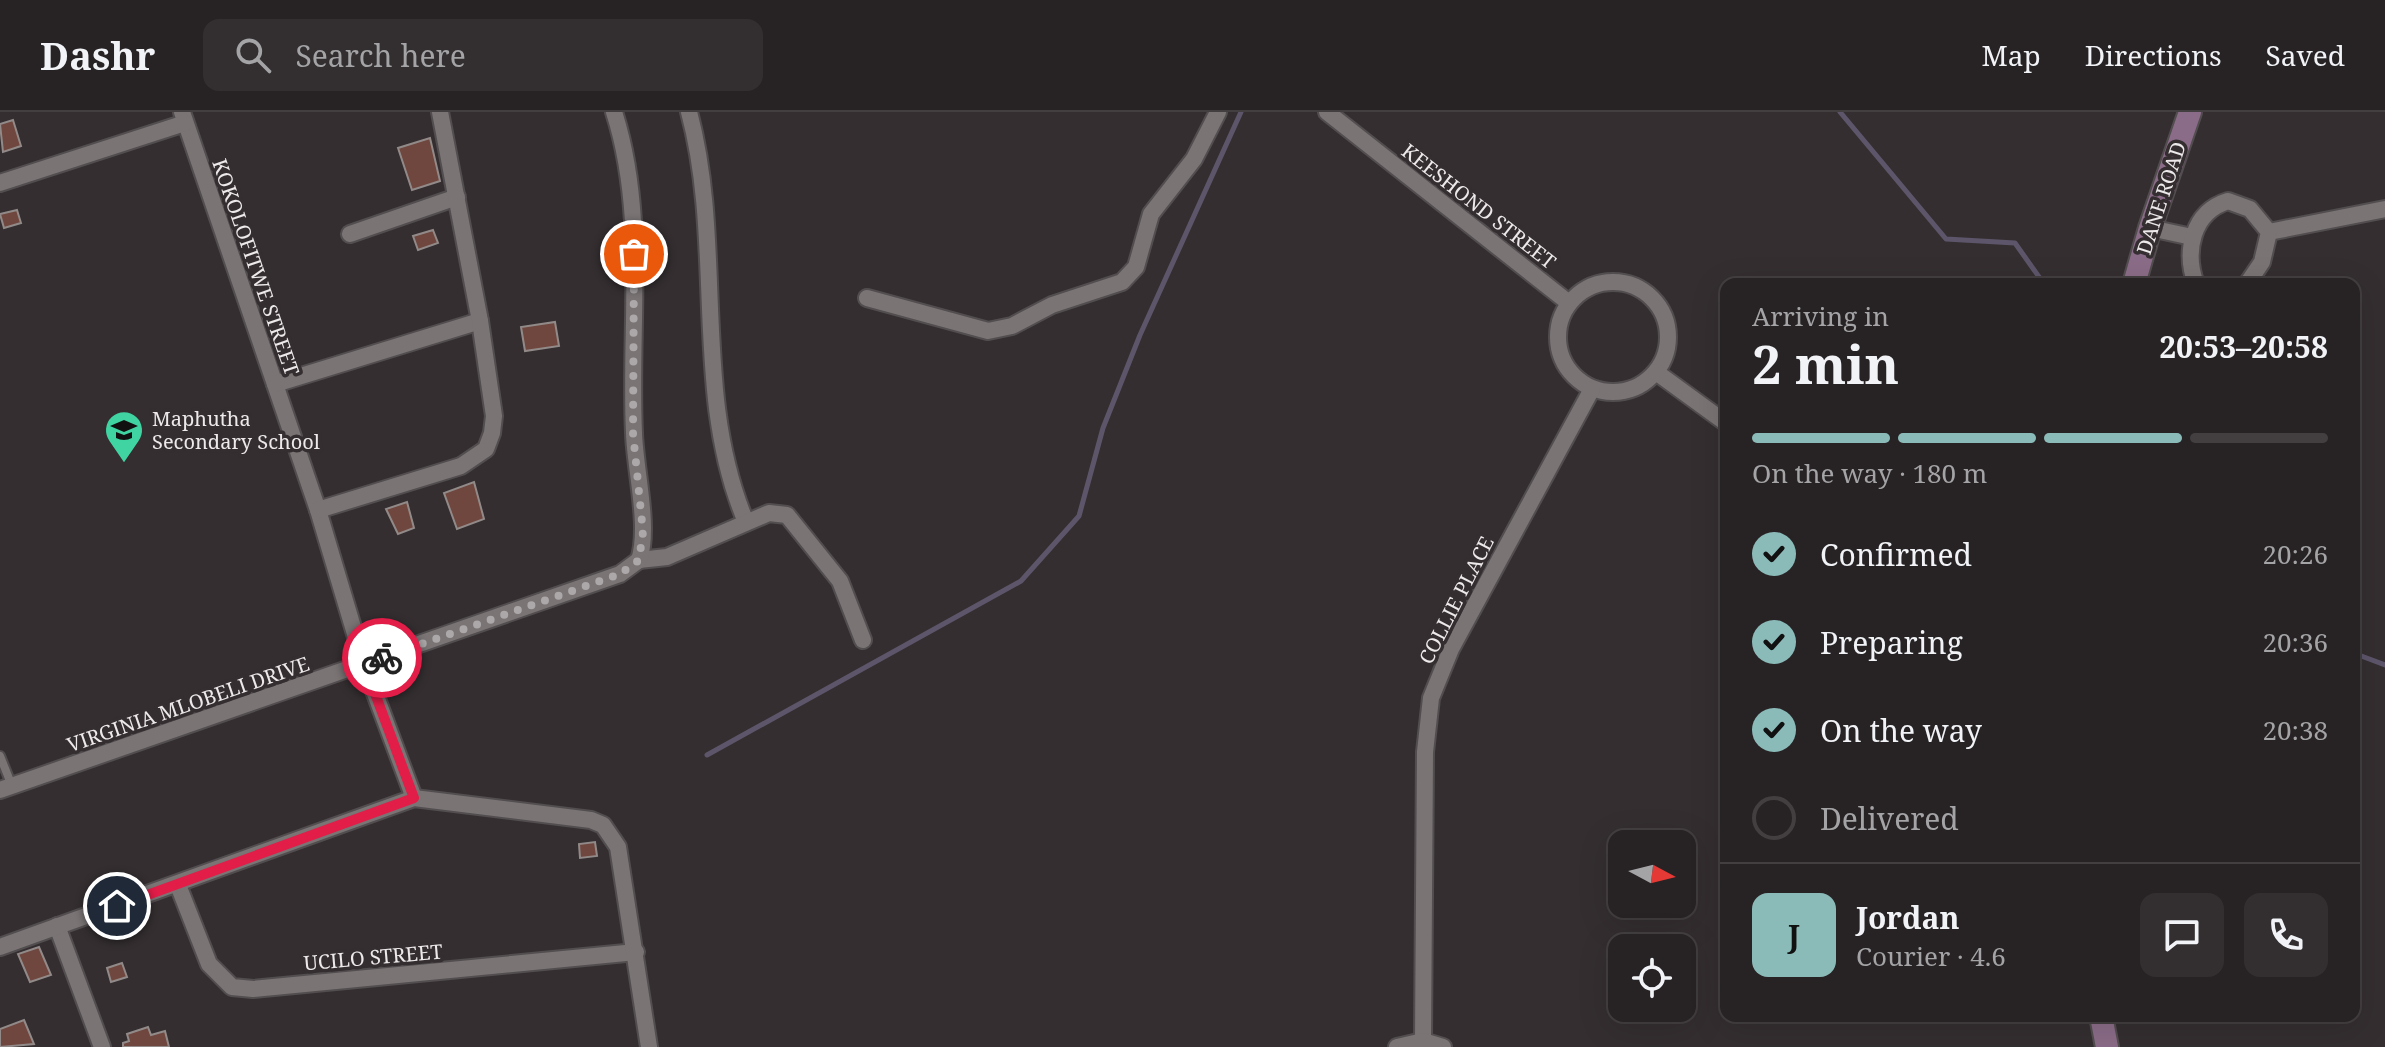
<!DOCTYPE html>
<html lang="en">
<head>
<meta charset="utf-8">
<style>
  body { margin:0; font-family:"Noto Serif",serif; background:#332f31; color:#f1f3f6; height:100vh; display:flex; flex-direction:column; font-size:30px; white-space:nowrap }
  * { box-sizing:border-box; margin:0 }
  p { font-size:26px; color:#a4a4a6 }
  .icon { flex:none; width:44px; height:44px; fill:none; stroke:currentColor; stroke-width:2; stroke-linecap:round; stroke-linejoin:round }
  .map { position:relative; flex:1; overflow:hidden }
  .details { position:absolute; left:1720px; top:166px; width:640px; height:744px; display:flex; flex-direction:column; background:#272224; border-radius:16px; box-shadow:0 8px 32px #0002,0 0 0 2px #433f41 }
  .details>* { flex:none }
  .needle { width:52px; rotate:97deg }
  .fabs { position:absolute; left:1608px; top:718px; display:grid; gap:16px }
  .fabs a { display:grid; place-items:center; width:88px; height:88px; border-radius:16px; background:#272224; box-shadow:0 8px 32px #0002,0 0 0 2px #433f41; font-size:40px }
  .pin { position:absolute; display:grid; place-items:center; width:68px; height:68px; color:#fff; margin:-34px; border:4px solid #fff; border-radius:50%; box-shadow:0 2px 8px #0007 }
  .courier { position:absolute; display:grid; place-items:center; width:80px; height:80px; margin:-40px; border:6px solid #e11d48; border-radius:50%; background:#fff; color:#222; box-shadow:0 2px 10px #0007 }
  .overview em { font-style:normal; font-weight:700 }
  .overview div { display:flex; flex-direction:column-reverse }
  .overview { display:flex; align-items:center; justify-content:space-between; height:136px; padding:0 32px }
  h1 { font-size:52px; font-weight:700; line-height:60px }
  .bar { display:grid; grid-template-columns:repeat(4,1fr); gap:12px 8px; align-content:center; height:96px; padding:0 32px }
  .bar i { height:10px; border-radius:6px; background:#433f41 }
  .bar .on { background:#8bbbb9 }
  .bar p { grid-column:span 4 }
  .line { display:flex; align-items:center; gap:20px; padding:0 32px; border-top:2px solid #433f41 }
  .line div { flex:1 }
  .round { display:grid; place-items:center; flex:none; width:84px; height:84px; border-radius:16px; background:#332f31 }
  ol { padding:0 32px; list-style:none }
  li { display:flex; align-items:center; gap:24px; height:88px }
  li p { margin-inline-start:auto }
  li .icon { padding:8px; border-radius:50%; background:#8bbbb9; color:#111; stroke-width:4 }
  li:last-child { color:#a4a4a6 }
  li i { width:44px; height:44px; border:4px solid #433f41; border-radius:50% }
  header { display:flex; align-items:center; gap:48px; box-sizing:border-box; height:112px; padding:0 40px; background:#272224; border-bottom:2px solid #433f41 }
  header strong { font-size:38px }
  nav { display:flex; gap:44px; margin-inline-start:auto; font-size:28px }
  .search { width:560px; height:72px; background:#332f31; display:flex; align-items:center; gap:20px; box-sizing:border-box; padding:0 28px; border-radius:16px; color:#a4a4a6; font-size:30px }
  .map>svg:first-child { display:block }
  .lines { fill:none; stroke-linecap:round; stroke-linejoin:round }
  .stream { stroke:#5d566b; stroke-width:5 }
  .building { fill:#6f473e; stroke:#918a89; stroke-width:2 }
  .lane-casing { stroke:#524d4f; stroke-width:12 }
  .street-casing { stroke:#524d4f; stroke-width:20 }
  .secondary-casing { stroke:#524d4f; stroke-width:26 }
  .lane { stroke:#7a7475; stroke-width:8 }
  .street { stroke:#7a7475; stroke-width:16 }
  .secondary { stroke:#8b6c88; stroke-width:22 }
  .done { stroke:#aca8a9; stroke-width:8; stroke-dasharray:0 14.4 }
  .route { stroke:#e11d48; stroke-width:10 }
  .labels { text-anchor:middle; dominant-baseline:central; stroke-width:7; stroke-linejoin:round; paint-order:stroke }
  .street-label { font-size:20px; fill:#ede9ea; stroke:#342e30 }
  .poi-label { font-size:20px; fill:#ede9ea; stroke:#342e30; text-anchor:start }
</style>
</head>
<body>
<header>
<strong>Dashr</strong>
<div class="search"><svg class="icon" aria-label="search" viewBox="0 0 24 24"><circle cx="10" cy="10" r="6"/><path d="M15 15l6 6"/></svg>Search here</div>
<nav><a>Map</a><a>Directions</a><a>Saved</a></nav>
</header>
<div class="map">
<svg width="2385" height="935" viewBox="0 0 2385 935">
  <rect width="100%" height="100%" fill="#342e30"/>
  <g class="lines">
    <g class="stream">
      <polyline points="1840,0 1946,127 2015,131 2044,172"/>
      <polyline points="2354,536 2356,542 2385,553"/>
      <polyline points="707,643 1021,469 1079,404 1103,316 1140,223 1241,0"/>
    </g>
  </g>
  <g class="building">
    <polygon points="13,8 21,34 3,40 0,12"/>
    <polygon points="430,26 440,69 412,78 398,36"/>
    <polygon points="17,98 21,111 4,116 0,102"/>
    <polygon points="433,118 438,131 418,138 413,124"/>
    <polygon points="555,210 559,234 525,239 521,215"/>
    <polygon points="474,370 484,407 457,417 444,381"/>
    <polygon points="407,390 414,416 398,422 386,397"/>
    <polygon points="595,730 597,744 580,746 579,732"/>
    <polygon points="39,835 51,863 30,870 18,842"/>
    <polygon points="122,851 127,865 111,870 107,856"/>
    <polygon points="24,908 34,932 0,935 0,917"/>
    <polygon points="148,915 151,923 165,919 169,935 123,935 123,931 129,929 127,922"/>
  </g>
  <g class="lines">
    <g class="lane-casing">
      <polyline id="lane" points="0,644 12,674"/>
    </g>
    <g class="street-casing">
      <g id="street">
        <polyline points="182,0 318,398 364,552 414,686"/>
        <path d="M689,0C725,134 691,281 746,410"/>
        <polyline points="1327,0 1569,191"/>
        <polyline points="0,71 185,11"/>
        <polyline points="2150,116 2192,125"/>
        <polyline points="2269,120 2385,97"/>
        <polyline points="350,122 457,85"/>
        <circle cx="1613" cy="225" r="55"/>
        <path d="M2196,172C2184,140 2192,100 2228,89L2250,97L2269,120L2262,150L2247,172"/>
        <polyline points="867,186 988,219 1012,214 1052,193 1122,170 1136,155 1151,102 1194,47 1218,0"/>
        <polyline points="1656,260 1726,311"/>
        <polyline points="275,272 480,209"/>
        <polyline points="318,398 461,354 486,337 492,321 494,304 480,209 440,0"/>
        <polyline points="639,448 667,445 769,401 787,403 840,469 863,528"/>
        <path d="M0,678L620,462L639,448C650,415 635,357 634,321C629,214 647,103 614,0"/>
        <polyline points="178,773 209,852 232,875 253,877 636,840"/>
        <polyline points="57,814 102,935"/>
        <polyline points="0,835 414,686 591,708 603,713 618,735 649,935"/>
        <polyline points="1423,929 1425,640 1431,586 1451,537 1592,277"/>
        <polyline points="1397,935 1423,929 1443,935"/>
      </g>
    </g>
    <g class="secondary-casing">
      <g id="secondary">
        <polyline points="2134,172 2150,116 2190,0"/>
        <polyline points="2101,904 2107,935"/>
      </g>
    </g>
    <use href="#lane" class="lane"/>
    <use href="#street" class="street"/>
    <use href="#secondary" class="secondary"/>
  </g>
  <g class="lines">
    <polyline class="done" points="382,546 620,462 639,448 643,420 633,321 634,142"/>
    <polyline class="route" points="117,794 414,686 364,552 382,546"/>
  </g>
  <defs>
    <g id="school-pin" transform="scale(2)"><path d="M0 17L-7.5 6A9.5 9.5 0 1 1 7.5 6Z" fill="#3fd4a2" stroke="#342e30"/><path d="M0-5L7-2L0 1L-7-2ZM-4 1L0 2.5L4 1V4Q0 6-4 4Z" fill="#111"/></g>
  </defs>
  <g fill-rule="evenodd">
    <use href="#school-pin" x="124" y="318"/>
  </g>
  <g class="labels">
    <g class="street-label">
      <text transform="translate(2161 86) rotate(-72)">DANE ROAD</text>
      <text transform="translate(1479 94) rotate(38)">KEESHOND STREET</text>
      <text transform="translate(256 155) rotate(71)">KOKOLOFITWE STREET</text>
      <text transform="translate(1456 488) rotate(-63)">COLLIE PLACE</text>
      <text transform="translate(188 592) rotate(-19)">VIRGINIA MLOBELI DRIVE</text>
      <text transform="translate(373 845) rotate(-5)">UCILO STREET</text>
    </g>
    <g class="poi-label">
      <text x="152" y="306">Maphutha<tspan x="152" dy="23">Secondary School</tspan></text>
    </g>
  </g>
</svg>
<div class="fabs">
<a><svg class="needle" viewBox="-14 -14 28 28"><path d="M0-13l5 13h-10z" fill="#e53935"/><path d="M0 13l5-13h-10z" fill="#a4a4a6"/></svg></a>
<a><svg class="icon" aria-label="locate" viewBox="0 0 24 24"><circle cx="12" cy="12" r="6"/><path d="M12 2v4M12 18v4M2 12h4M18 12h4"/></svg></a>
</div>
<div class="pin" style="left:634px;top:142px;background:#ea580c"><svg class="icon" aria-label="bag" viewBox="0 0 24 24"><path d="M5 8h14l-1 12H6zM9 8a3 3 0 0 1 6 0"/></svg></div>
<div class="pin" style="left:117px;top:794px;background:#1f2937"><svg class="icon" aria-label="home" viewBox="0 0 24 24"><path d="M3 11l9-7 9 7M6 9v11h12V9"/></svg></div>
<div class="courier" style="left:382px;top:546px"><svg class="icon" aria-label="bike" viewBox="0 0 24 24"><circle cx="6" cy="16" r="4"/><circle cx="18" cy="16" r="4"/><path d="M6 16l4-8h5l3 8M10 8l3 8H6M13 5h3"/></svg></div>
<section class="details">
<div class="overview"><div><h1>2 min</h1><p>Arriving in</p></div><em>20:53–20:58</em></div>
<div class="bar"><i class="on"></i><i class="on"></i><i class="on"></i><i></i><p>On the way · 180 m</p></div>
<ol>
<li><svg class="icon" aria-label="check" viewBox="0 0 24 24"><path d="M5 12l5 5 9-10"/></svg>Confirmed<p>20:26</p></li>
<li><svg class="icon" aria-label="check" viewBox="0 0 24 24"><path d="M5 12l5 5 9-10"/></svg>Preparing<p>20:36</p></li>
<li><svg class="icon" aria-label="check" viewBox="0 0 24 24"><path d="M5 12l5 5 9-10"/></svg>On the way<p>20:38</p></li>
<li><i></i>Delivered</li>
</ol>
<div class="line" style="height:144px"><b class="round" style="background:#8bbbb9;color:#111">J</b><div><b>Jordan</b><p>Courier · 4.6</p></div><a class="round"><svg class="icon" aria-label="chat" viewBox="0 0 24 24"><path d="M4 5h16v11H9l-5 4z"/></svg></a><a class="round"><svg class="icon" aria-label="phone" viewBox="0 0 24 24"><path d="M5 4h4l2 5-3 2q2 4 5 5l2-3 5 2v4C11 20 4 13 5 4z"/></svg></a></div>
</section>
</div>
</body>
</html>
